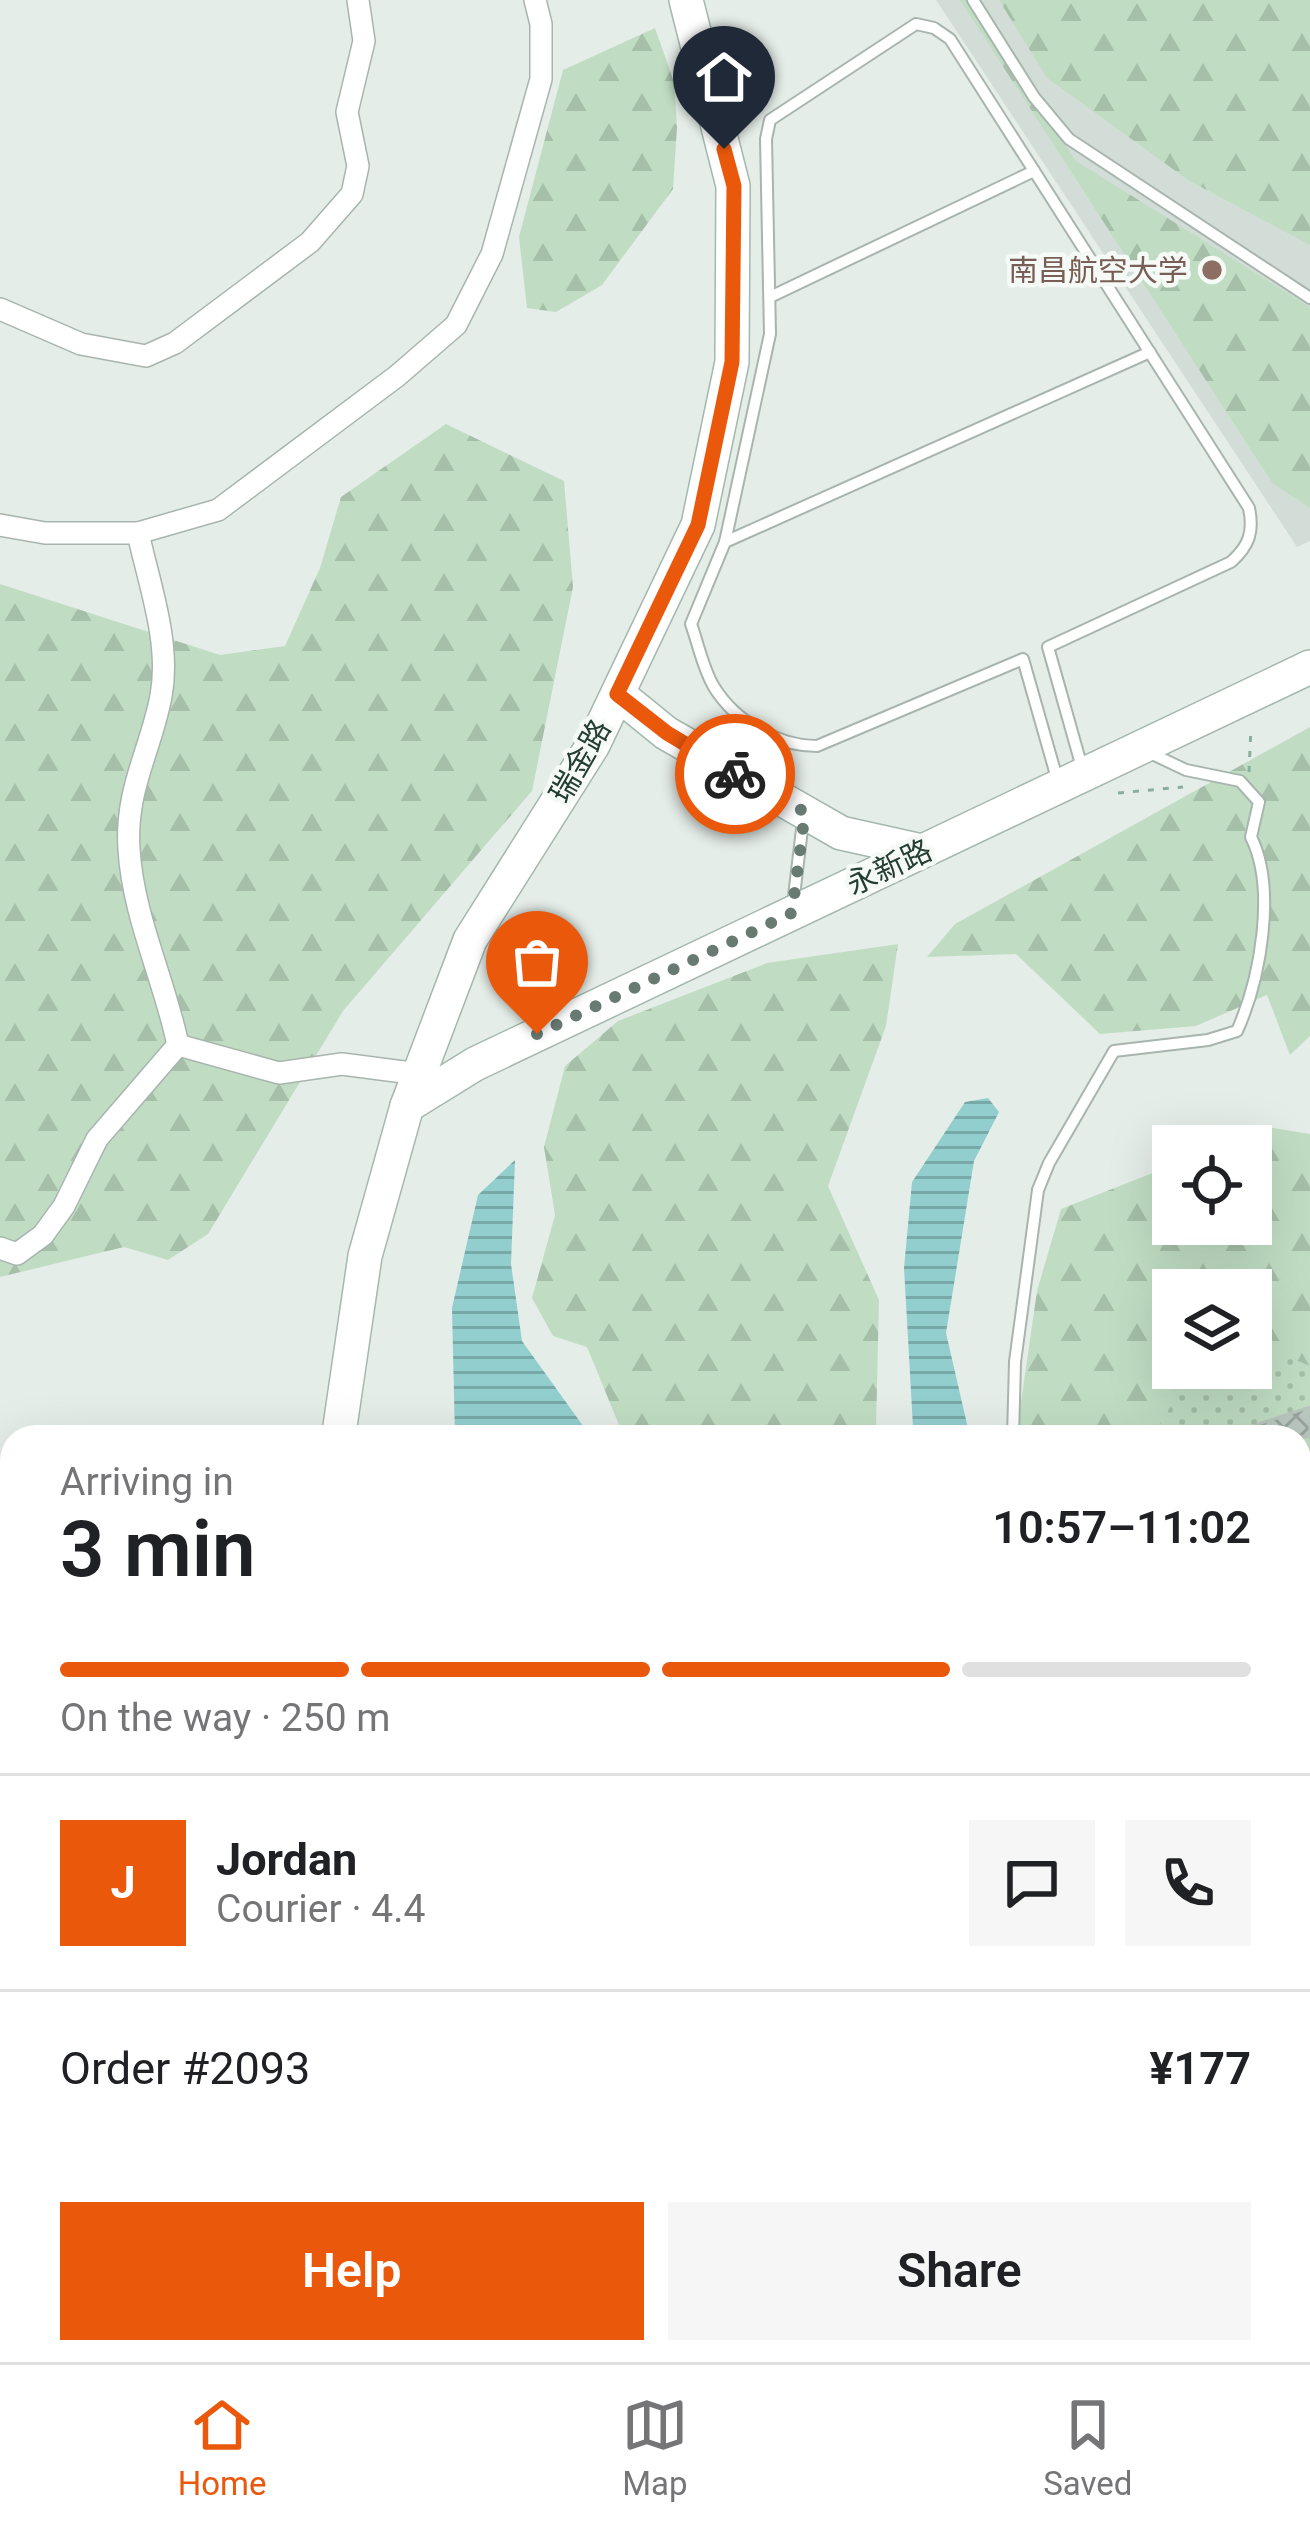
<!DOCTYPE html>
<html lang="en">
<head>
<meta charset="utf-8">
<style>
  body { margin:0; font-family:Roboto,"Noto Sans SC",sans-serif; background:#f6f6f6; color:#202124; height:100vh; display:flex; flex-direction:column; font-size:45px; white-space:nowrap }
  * { box-sizing:border-box; margin:0 }
  p { font-size:39px; color:#757577 }
  .icon { flex:none; width:66px; height:66px; fill:none; stroke:currentColor; stroke-width:2; stroke-linecap:round; stroke-linejoin:round }
  .map { position:relative; flex:1; overflow:hidden }
  .sheet { position:absolute; left:0px; top:1425px; width:1311px; height:939px; display:flex; flex-direction:column; background:#fff; border-radius:36px 36px 0 0; box-shadow:0 12px 48px #0002 }
  .sheet>* { flex:none }
  .fabs { position:absolute; left:1152px; top:1125px; display:grid; gap:24px }
  .fabs a { display:grid; place-items:center; width:120px; height:120px; border-radius:0px; background:#fff; box-shadow:0 12px 48px #0002; font-size:60px }
  .pin { position:absolute; display:grid; place-items:center; width:102px; height:102px; color:#fff; margin:-123px -51px; border-radius:50% 50% 50% 0; rotate:-45deg; box-shadow:0 0 12px #0007 }
  .pin .icon { rotate:45deg }
  .courier { position:absolute; display:grid; place-items:center; width:120px; height:120px; margin:-60px; border:9px solid #ea580c; border-radius:50%; background:#fff; color:#222; box-shadow:0 3px 15px #0007 }
  .summary em { font-style:normal; font-weight:600 }
  .summary div { display:flex; flex-direction:column-reverse }
  .summary { display:flex; align-items:center; justify-content:space-between; height:204px; padding:0 60px }
  h1 { font-size:78px; font-weight:600; line-height:90px }
  .bar { display:grid; grid-template-columns:repeat(4,1fr); gap:18px 12px; align-content:center; height:144px; padding:0 60px }
  .bar i { height:15px; border-radius:9px; background:#e0e0e0 }
  .bar .selected { background:#ea580c }
  .bar p { grid-column:span 4 }
  .line { display:flex; align-items:center; gap:30px; padding:0 60px; border-top:3px solid #e0e0e0 }
  .line div { flex:1 }
  .round { display:grid; place-items:center; flex:none; width:126px; height:126px; border-radius:0px; background:#f6f6f6 }
  .primary-button { display:flex; gap:24px; margin-top:auto; padding:24px 60px }
  .primary-button a { flex:1; height:138px; border-radius:0px; background:#ea580c; color:#fff; font-size:48px; font-weight:600; line-height:138px; text-align:center }
  .primary-button a+a { background:#f6f6f6; color:#202124 }
  .dock { display:flex; justify-content:space-around; align-items:center; height:168px; border-top:3px solid #e0e0e0; background:#fff; font-size:33px; color:#757577 }
  .dock a { display:grid; justify-items:center; gap:6px }
  .dock .selected { color:#ea580c }
  .map>svg:first-child { display:block }
  .built { fill:#d3ddd7 }
  .green { fill:url(#green-dots); fill-rule:evenodd }
  .forest { fill:url(#forest-firs) }
  .water { fill:url(#water-rules) }
  .building { fill:url(#building-cross-hatch); stroke:#b8c7be; stroke-width:3 }
  .lines { fill:none; stroke-linecap:round; stroke-linejoin:round }
  .lane-casing { stroke:#a8b5ae; stroke-width:14 }
  .street-casing { stroke:#a8b5ae; stroke-width:24 }
  .secondary-casing { stroke:#a4b8ae; stroke-width:36 }
  .path { stroke:#88af9c; stroke-width:3; stroke-dasharray:6 9; stroke-linecap:butt }
  .lane { stroke:#fff; stroke-width:10 }
  .street { stroke:#fff; stroke-width:21 }
  .secondary { stroke:#fff; stroke-width:33 }
  .done { stroke:#687b73; stroke-width:12; stroke-dasharray:0 21.6 }
  .route { stroke:#ea580c; stroke-width:15 }
  .education-dot { fill:#8d6e63; stroke:#f6faf7; stroke-width:4.5 }
  .labels { text-anchor:middle; dominant-baseline:central; stroke-width:9; stroke-linejoin:round; paint-order:stroke }
  .education-label { font-size:30px; fill:#785e54; stroke:#f6faf7; text-anchor:end }
  .street-label { font-size:30px; fill:#253e34; stroke:#f6faf7 }
</style>
</head>
<body>
<div class="map">
<svg width="1310" height="2362" viewBox="0 0 1310 2362">
  <defs>
    <pattern id="green-dots" width="8" height="8" patternUnits="userSpaceOnUse" patternTransform="scale(3)"><rect width="8" height="8" fill="#c0ddc3"/><path d="M2 2h.1M6 6h.1" fill="none" stroke="#a5bfa8" stroke-width="1.8" stroke-linecap="round"/></pattern>
    <pattern id="forest-firs" width="22" height="20" patternUnits="userSpaceOnUse" patternTransform="scale(3)"><rect width="22" height="20" fill="#c0ddc3"/><path d="M5 1l3.5 6h-7zM16 11l3.5 6h-7z" fill="#a5bfa8"/></pattern>
    <pattern id="water-rules" width="6" height="5" patternUnits="userSpaceOnUse" patternTransform="scale(3)"><rect width="6" height="5" fill="#92cece"/><path d="M0 2.5h6" fill="none" stroke="#77a9a8"/></pattern>
    <pattern id="building-cross-hatch" width="8" height="8" patternUnits="userSpaceOnUse" patternTransform="scale(3)"><rect width="8" height="8" fill="#bbc8c1"/><path d="M0 0l8 8M0 8l8-8" fill="none" stroke="#98a49e"/></pattern>
  </defs>
  <rect width="100%" height="100%" fill="#e5ede8"/>
  <polygon class="built" points="936,0 1310,0 1310,541 1297,547"/>
  <path class="green" d="M1310,1171V2362L1299,2352V1437H1028L1173,1224H1251ZM1173,1290H1251V1368H1173Z"/>
  <g class="forest">
    <polygon points="960,0 971,0 1076,161 1310,307 1310,508 1273,484"/>
    <polygon points="999,0 1310,0 1310,245 1188,180 1047,78"/>
    <polygon points="655,28 674,82 677,127 673,189 602,285 556,312 527,308 519,237 563,70"/>
    <polygon points="446,424 564,481 573,587 532,791 343,1011 208,1234 168,1260 124,1247 0,1277 0,584 220,655 285,646 320,568 341,497"/>
    <polygon points="1310,727 1310,1036 1290,1055 1267,995 1196,1026 1100,1034 1016,954 927,957 955,924"/>
    <polygon points="898,944 886,1026 828,1186 879,1300 876,1429 870,1437 624,1437 587,1347 553,1336 532,1298 555,1215 544,1147 565,1066 618,1021 767,963"/>
    <polygon points="1267,1127 1310,1134 1310,1366 1286,1356 1251,1368 1251,1290 1173,1290 1173,1368 1250,1368 1180,1391 1152,1437 1016,1437 1037,1291 1061,1209 1173,1165 1173,1224 1251,1224 1251,1146 1219,1146"/>
    <polygon points="1299,1911 1310,1926 1310,2165 1299,2162"/>
    <polygon points="1310,2198 1310,2271 1299,2250 1299,2202"/>
    <polygon points="1299,2295 1310,2323 1310,2362 1260,2362 1258,2352 1299,2352"/>
  </g>
  <g class="water">
    <polygon points="988,1098 999,1112 974,1161 946,1333 970,1437 906,1437 913,1427 904,1268 912,1182 965,1102"/>
    <polygon points="515,1160 511,1264 522,1341 591,1437 455,1437 452,1308 478,1195"/>
    <polygon points="499,2352 569,2352 575,2362 502,2362"/>
    <polygon points="733,2352 841,2352 819,2362 727,2362"/>
  </g>
  <polygon class="building" points="1310,1407 1310,1437 1229,1437 1228,1434"/>
  <g class="lines">
    <g class="lane-casing">
      <g id="lane">
        <polyline points="973,0 1034,97 1069,139 1310,298"/>
        <polyline points="770,297 1034,171"/>
        <polyline points="725,542 1150,352"/>
        <path d="M1058,782L1023,659L817,746C777,746 735,721 714,687C703,669 698,643 691,624L725,542L770,334L766,139L770,120L916,24L934,28L950,39L1249,508C1254,532 1249,546 1231,562L1048,647L1083,771"/>
        <polyline points="793,904 803,821"/>
        <path d="M1013,1437L1015,1362L1038,1190L1049,1163L1114,1051L1208,1040L1237,1031C1260,980 1277,889 1251,837L1259,802L1240,781L1186,770L1146,751"/>
        <polyline points="1299,1692 1310,1692"/>
        <polyline points="0,2124 12,2092"/>
        <polyline points="1299,2279 1310,2290"/>
        <polyline points="117,2352 122,2362"/>
        <polyline points="1242,2352 1244,2362"/>
        <polyline points="179,2362 214,2352"/>
        <polyline points="870,2362 897,2352"/>
      </g>
    </g>
    <g class="street-casing">
      <g id="street">
        <polyline points="0,309 81,344 146,356 175,343 310,242 352,194 358,166 347,112 364,41 358,0"/>
        <polyline points="0,525 45,533 138,533 218,510 397,376 456,325 492,254 541,79 541,24 535,0"/>
        <path d="M138,533C149,584 171,643 161,696C151,750 125,789 129,849C133,917 164,978 178,1045L279,1073L342,1064L419,1074"/>
        <polyline points="0,1248 17,1254 43,1235 64,1206 97,1139 178,1045"/>
        <polyline points="0,1621 12,1632"/>
        <polyline points="0,2018 12,2023"/>
        <polyline points="299,2362 305,2352"/>
      </g>
    </g>
    <g class="secondary-casing">
      <g id="secondary">
        <polyline points="618,694 666,733 841,833 922,851"/>
        <polyline points="407,1106 475,1064 1310,667"/>
        <polyline points="339,1433 365,1256 407,1106 470,940 593,745 698,525 732,362 733,186 686,0"/>
      </g>
    </g>
    <g class="path">
      <polyline points="1249,772 1251,727"/>
      <polyline points="1118,793 1183,787"/>
    </g>
    <use href="#lane" class="lane"/>
    <use href="#street" class="street"/>
    <use href="#secondary" class="secondary"/>
  </g>
  <g class="lines">
    <polyline class="done" points="537,1034 792,913 805,812 735,774"/>
    <polyline class="route" points="724,149 734,186 732,362 698,525 617,694 667,733 735,774"/>
  </g>
  <circle class="education-dot" cx="1212" cy="270" r="12"/>
  <g class="labels">
    <g class="education-label">
      <text x="1188" y="270">南昌航空大学</text>
    </g>
    <g class="street-label">
      <text transform="translate(580 761) rotate(-60)">瑞金路</text>
      <text transform="translate(889 867) rotate(-25)">永新路</text>
    </g>
  </g>
</svg>
<div class="fabs">
<a><svg class="icon" aria-label="locate" viewBox="0 0 24 24"><circle cx="12" cy="12" r="6"/><path d="M12 2v4M12 18v4M2 12h4M18 12h4"/></svg></a>
<a><svg class="icon" aria-label="layers" viewBox="0 0 24 24"><path d="M12 4l9 5-9 5-9-5zM3 14l9 5 9-5"/></svg></a>
</div>
<div class="pin" style="left:537px;top:1034px;background:#ea580c"><svg class="icon" aria-label="bag" viewBox="0 0 24 24"><path d="M5 8h14l-1 12H6zM9 8a3 3 0 0 1 6 0"/></svg></div>
<div class="pin" style="left:724px;top:149px;background:#1f2937"><svg class="icon" aria-label="home" viewBox="0 0 24 24"><path d="M3 11l9-7 9 7M6 9v11h12V9"/></svg></div>
<div class="courier" style="left:735px;top:774px"><svg class="icon" aria-label="bike" viewBox="0 0 24 24"><circle cx="6" cy="16" r="4"/><circle cx="18" cy="16" r="4"/><path d="M6 16l4-8h5l3 8M10 8l3 8H6M13 5h3"/></svg></div>
<section class="sheet">
<div class="summary"><div><h1>3 min</h1><p>Arriving in</p></div><em>10:57–11:02</em></div>
<div class="bar"><i class="selected"></i><i class="selected"></i><i class="selected"></i><i></i><p>On the way · 250 m</p></div>
<div class="line" style="height:216px"><b class="round" style="background:#ea580c;color:#fff">J</b><div><b>Jordan</b><p>Courier · 4.4</p></div><a class="round"><svg class="icon" aria-label="chat" viewBox="0 0 24 24"><path d="M4 5h16v11H9l-5 4z"/></svg></a><a class="round"><svg class="icon" aria-label="phone" viewBox="0 0 24 24"><path d="M5 4h4l2 5-3 2q2 4 5 5l2-3 5 2v4C11 20 4 13 5 4z"/></svg></a></div>
<div class="line" style="height:156px"><div>Order #2093</div><b>¥177</b></div>
<div class="primary-button"><a>Help</a><a>Share</a></div>
</section>
</div>
<nav class="dock">
<a class="selected"><svg class="icon" aria-label="home" viewBox="0 0 24 24"><path d="M3 11l9-7 9 7M6 9v11h12V9"/></svg>Home</a>
<a><svg class="icon" aria-label="map" viewBox="0 0 24 24"><path d="M3 6l6-2 6 2 6-2v14l-6 2-6-2-6 2zM9 4v14M15 6v14"/></svg>Map</a>
<a><svg class="icon" aria-label="saved" viewBox="0 0 24 24"><path d="M7 4h10v16l-5-4-5 4z"/></svg>Saved</a>
</nav>
</body>
</html>
